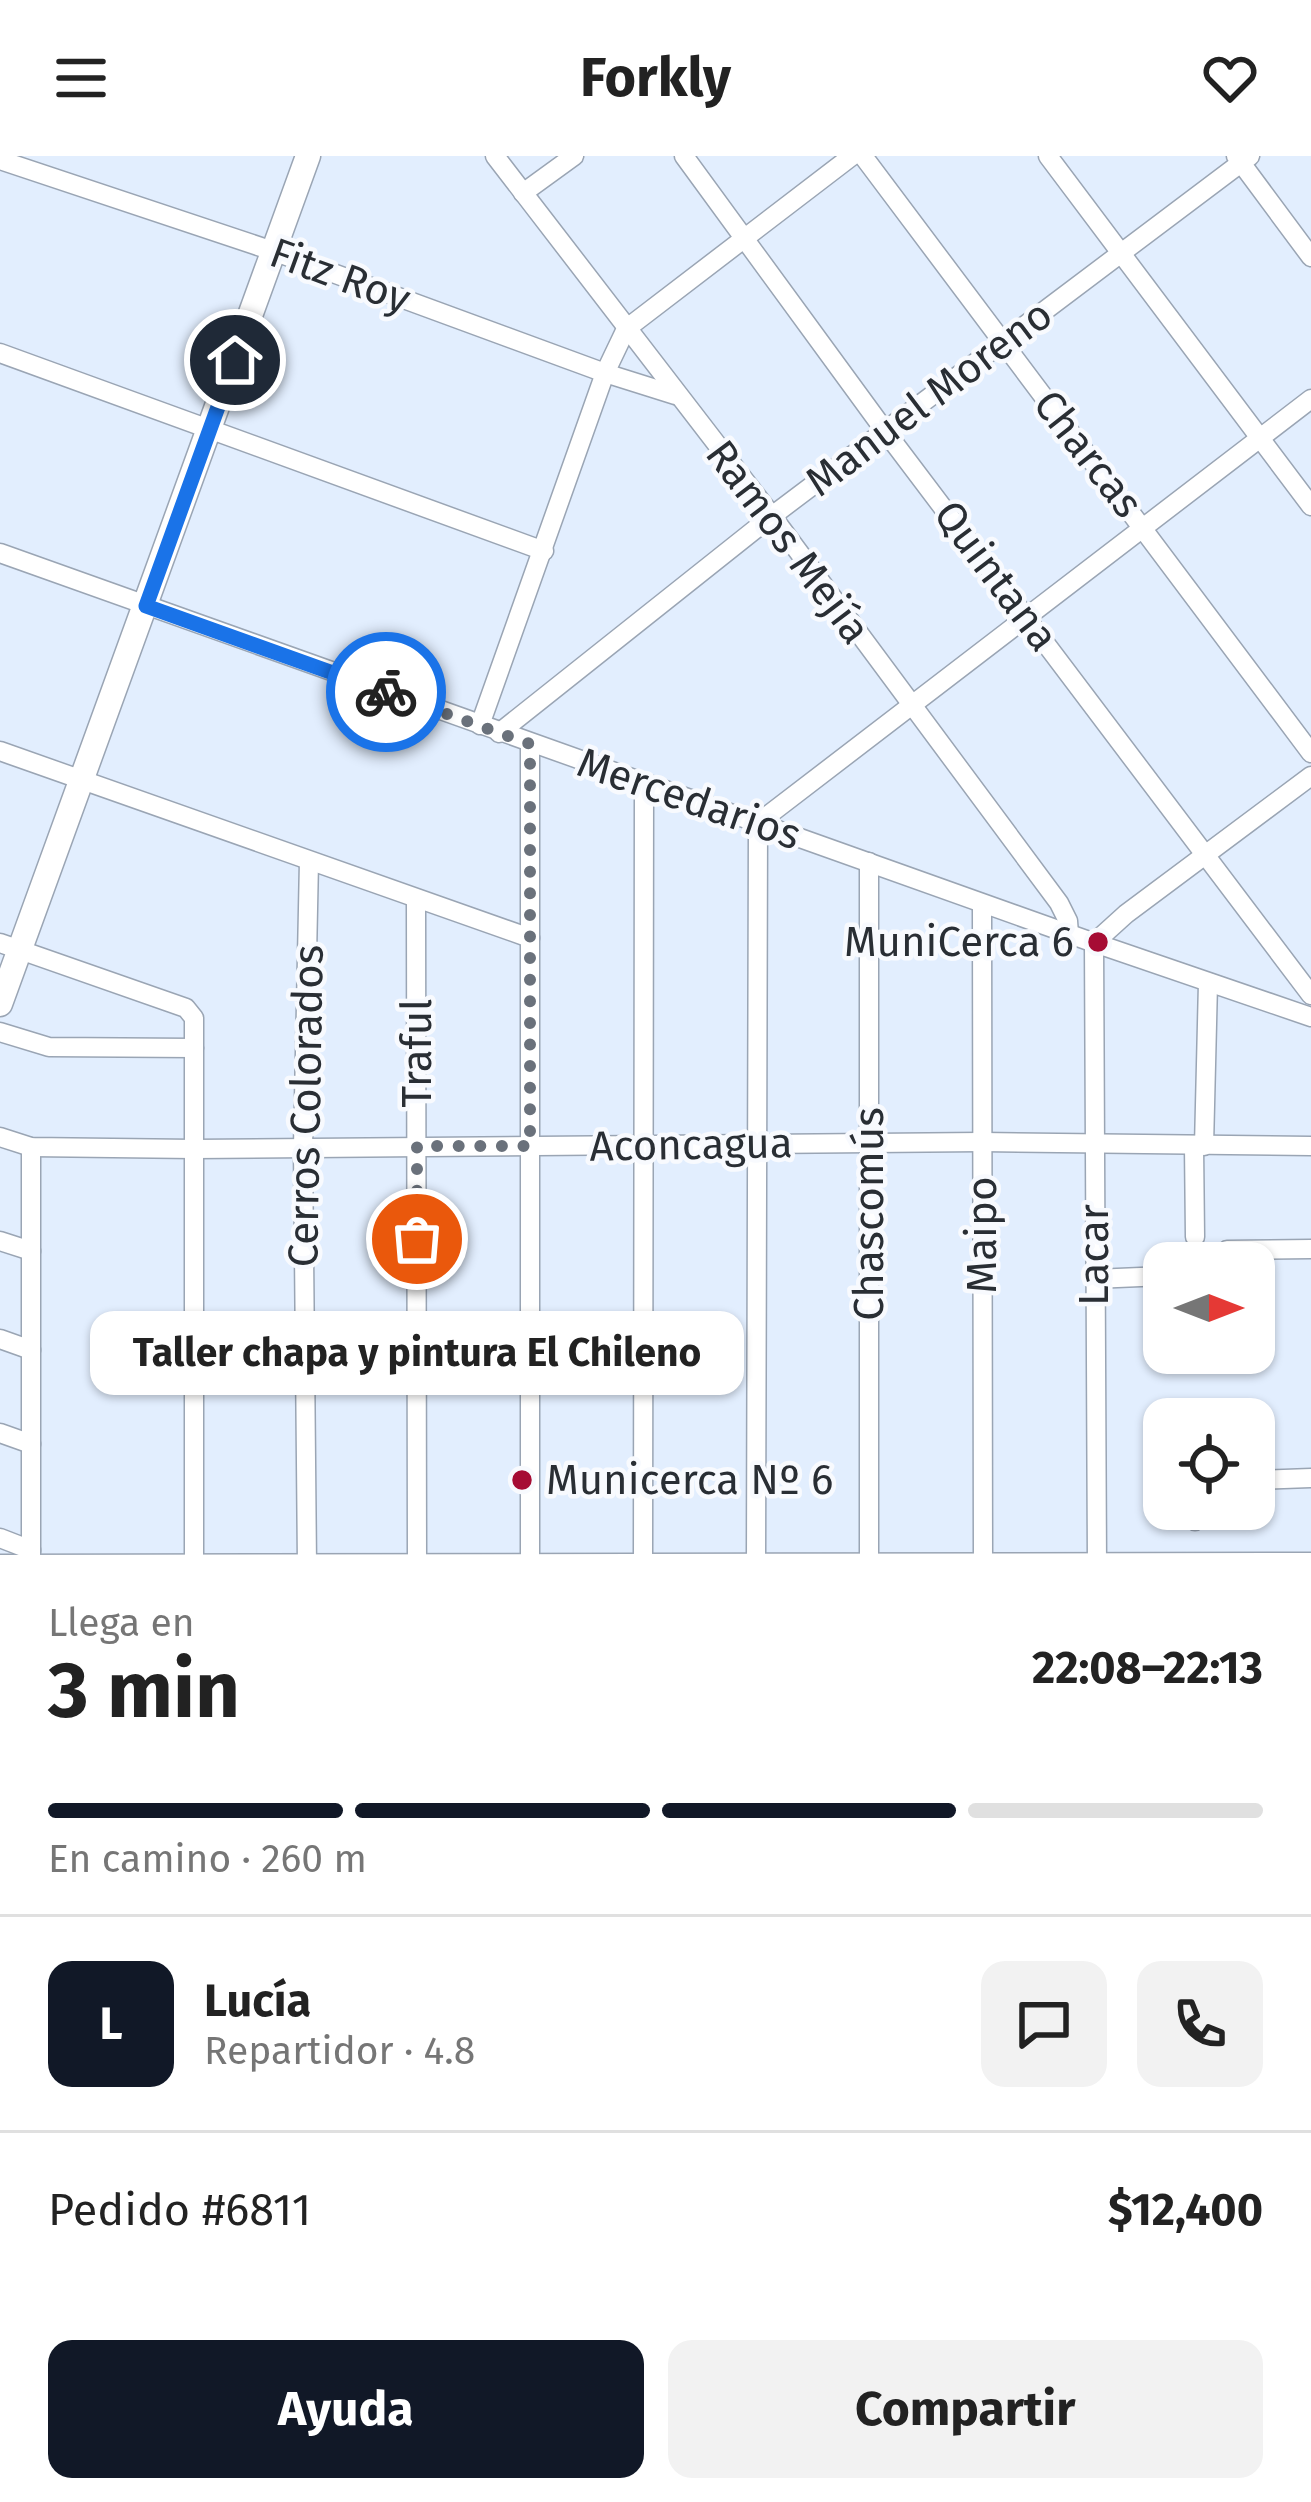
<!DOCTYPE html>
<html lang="es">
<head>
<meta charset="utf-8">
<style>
  body { margin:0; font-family:"Fira Sans",sans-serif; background:#f2f2f2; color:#222; height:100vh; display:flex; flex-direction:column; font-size:45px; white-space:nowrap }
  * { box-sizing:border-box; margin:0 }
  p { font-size:39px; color:#767676 }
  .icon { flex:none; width:66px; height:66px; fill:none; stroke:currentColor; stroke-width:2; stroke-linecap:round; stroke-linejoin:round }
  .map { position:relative; height:1410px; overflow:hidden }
  .drawer { display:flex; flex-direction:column; background:#fff; flex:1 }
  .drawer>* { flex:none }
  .needle { width:78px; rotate:90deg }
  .fabs { position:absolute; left:1143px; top:1086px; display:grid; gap:24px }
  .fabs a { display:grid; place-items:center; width:132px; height:132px; border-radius:24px; background:#fff; box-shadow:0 3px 9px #0004; font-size:60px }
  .pin { position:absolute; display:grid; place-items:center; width:102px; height:102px; color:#fff; margin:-51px; border:6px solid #fff; border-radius:50%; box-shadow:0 3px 12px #0007 }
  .courier { position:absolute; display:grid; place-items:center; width:120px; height:120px; margin:-60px; border:9px solid #1a73e8; border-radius:50%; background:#fff; color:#222; box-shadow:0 3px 15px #0007 }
  .bubble { position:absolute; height:84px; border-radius:24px; background:#fff; box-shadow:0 3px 9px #0004; font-size:39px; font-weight:700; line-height:84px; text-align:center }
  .summary em { font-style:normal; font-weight:700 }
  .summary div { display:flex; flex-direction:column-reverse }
  .summary { display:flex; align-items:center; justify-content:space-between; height:204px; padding:0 48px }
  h1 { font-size:78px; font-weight:700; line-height:90px }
  .bar { display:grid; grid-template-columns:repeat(4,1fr); gap:18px 12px; align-content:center; height:144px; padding:0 48px }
  .bar i { height:15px; border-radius:9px; background:#e0e0e0 }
  .bar .selected { background:#111827 }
  .bar p { grid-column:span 4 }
  .line { display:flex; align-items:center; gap:30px; padding:0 48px; border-top:3px solid #e0e0e0 }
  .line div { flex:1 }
  .round { display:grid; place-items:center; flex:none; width:126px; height:126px; border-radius:24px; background:#f2f2f2 }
  .button { display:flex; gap:24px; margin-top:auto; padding:24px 48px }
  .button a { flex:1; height:138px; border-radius:24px; background:#111827; color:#fff; font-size:48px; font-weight:700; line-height:138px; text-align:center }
  .button a+a { background:#f2f2f2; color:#222 }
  header { display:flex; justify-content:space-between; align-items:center; height:156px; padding:0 48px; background:#fff; font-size:54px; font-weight:700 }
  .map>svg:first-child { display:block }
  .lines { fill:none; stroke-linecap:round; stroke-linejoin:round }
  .minor-casing { stroke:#9aa5b4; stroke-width:21 }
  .major-casing { stroke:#9aa5b4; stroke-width:27 }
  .minor { stroke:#fff; stroke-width:18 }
  .major { stroke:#fff; stroke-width:24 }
  .done { stroke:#6a717b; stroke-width:12; stroke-dasharray:0 21.6 }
  .route { stroke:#1a73e8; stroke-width:15 }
  .poi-dot { fill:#a60c34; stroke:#f8fafe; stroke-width:4.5 }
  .labels { text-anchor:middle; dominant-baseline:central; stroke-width:9; stroke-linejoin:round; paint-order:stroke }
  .street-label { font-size:42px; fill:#292e34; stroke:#f8fafe }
  .poi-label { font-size:42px; fill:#292e34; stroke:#f8fafe; text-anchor:end }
</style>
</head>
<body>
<header><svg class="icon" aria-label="menu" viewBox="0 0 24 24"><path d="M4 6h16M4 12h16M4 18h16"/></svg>Forkly<svg class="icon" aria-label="heart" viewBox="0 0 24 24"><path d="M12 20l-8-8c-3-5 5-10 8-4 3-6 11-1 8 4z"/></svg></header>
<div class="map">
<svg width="1311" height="1410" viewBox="0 0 1311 1410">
  <rect width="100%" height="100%" fill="#e2eefe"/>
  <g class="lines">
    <g class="minor-casing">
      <g id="minor">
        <polyline points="495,0 772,360 1059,747 1068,765 1069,778"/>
        <polyline points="684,0 885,275 1311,839"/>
        <polyline points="863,0 1311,597"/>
        <polyline points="1048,0 1311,350"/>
        <polyline points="1236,0 1311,101"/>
        <polyline points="0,4 273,95 605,217 675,239"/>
        <polyline points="523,37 574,0"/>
        <polyline points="0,197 544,395"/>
        <polyline points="0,397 1089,785 1311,861"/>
        <polyline points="480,569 605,217 626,173 852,0"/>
        <polyline points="499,577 772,360 1250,0"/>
        <polyline points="530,588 530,1410"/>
        <polyline points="0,595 530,782"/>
        <polyline points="869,706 869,1410"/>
        <polyline points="416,744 417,1410"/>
        <polyline points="982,748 983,1410"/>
        <polyline points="0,787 186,852 194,862 194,1410"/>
        <polyline points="0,876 49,891 194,892"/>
        <polyline points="0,981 31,991 194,993 982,986 1311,990"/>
        <polyline points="1194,990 1195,1081"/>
        <polyline points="1204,990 1208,827"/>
        <polyline points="0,1085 31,1095"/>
        <polyline points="1227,1094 1311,1093"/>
        <polyline points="1094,1123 1164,1120"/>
        <polyline points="0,1183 31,1194"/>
        <polyline points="0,1277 31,1288"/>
        <polyline points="1254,1324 1311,1322"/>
        <polyline points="1195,1353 1195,1365"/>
        <polyline points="0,1382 31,1394"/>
        <polyline points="756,1407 758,667 1311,243"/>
        <polyline points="0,1408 1311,1406"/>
        <polyline points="31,1410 31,991"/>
        <polyline points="307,1410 303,991 309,705"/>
        <polyline points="643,1410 644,628"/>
        <polyline points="1097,1410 1094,787 1126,758 1311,620"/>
      </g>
    </g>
    <g class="major-casing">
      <polyline id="major" points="0,848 308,0"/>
    </g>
    <use href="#minor" class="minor"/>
    <use href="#major" class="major"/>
  </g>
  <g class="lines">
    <polyline class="done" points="386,536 530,588 530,990 417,990 417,1083"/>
    <polyline class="route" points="235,204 146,450 386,536"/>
  </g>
  <g class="poi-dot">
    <circle cx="1098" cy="786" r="12"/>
    <circle cx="522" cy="1324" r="12"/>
  </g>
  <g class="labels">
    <g class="street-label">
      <text transform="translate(340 120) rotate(20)">Fitz Roy</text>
      <text transform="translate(929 242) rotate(-37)">Manuel Moreno</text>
      <text transform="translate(1088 298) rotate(52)">Charcas</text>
      <text transform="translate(788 386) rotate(53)">Ramos Mejía</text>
      <text transform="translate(996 420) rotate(53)">Quintana</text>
      <text transform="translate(689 643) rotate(19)">Mercedarios</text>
      <text transform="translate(417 897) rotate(-90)">Traful</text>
      <text transform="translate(306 950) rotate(-89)">Cerros Colorados</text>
      <text transform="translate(691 989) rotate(-1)">Aconcagua</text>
      <text transform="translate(869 1058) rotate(-90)">Chascomús</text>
      <text transform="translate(982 1079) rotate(-90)">Maipo</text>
      <text transform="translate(1094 1099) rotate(-90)">Lacar</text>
    </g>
    <g class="poi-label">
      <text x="1074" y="786">MuniCerca 6</text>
      <text x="546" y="1324" text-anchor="start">Municerca Nº 6</text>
    </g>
  </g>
</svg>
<div class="fabs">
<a><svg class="needle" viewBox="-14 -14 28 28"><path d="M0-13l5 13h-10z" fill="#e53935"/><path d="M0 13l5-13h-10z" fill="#767676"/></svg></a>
<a><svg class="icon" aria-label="locate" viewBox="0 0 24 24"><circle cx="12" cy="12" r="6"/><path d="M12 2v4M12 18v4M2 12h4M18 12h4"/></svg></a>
</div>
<div class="pin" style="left:417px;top:1083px;background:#ea580c"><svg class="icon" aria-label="bag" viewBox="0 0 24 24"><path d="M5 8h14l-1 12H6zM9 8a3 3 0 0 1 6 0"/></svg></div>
<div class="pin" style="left:235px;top:204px;background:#1f2937"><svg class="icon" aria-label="home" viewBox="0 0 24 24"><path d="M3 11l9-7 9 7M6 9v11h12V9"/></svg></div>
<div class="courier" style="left:386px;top:536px"><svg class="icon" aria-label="bike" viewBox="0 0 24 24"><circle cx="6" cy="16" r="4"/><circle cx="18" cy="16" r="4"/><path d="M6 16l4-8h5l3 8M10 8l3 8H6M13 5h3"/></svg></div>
<div class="bubble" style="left:90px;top:1155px;width:654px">Taller chapa y pintura El Chileno</div>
</div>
<section class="drawer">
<div class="summary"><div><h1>3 min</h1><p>Llega en</p></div><em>22:08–22:13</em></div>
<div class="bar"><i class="selected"></i><i class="selected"></i><i class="selected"></i><i></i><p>En camino · 260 m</p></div>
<div class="line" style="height:216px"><b class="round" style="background:#111827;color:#fff">L</b><div><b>Lucía</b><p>Repartidor · 4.8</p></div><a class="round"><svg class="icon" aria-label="chat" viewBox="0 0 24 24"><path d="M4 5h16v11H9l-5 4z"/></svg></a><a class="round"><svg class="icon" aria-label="phone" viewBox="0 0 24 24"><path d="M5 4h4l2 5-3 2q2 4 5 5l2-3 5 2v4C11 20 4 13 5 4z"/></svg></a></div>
<div class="line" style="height:156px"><div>Pedido #6811</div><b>$12,400</b></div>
<div class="button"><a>Ayuda</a><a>Compartir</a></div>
</section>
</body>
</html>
